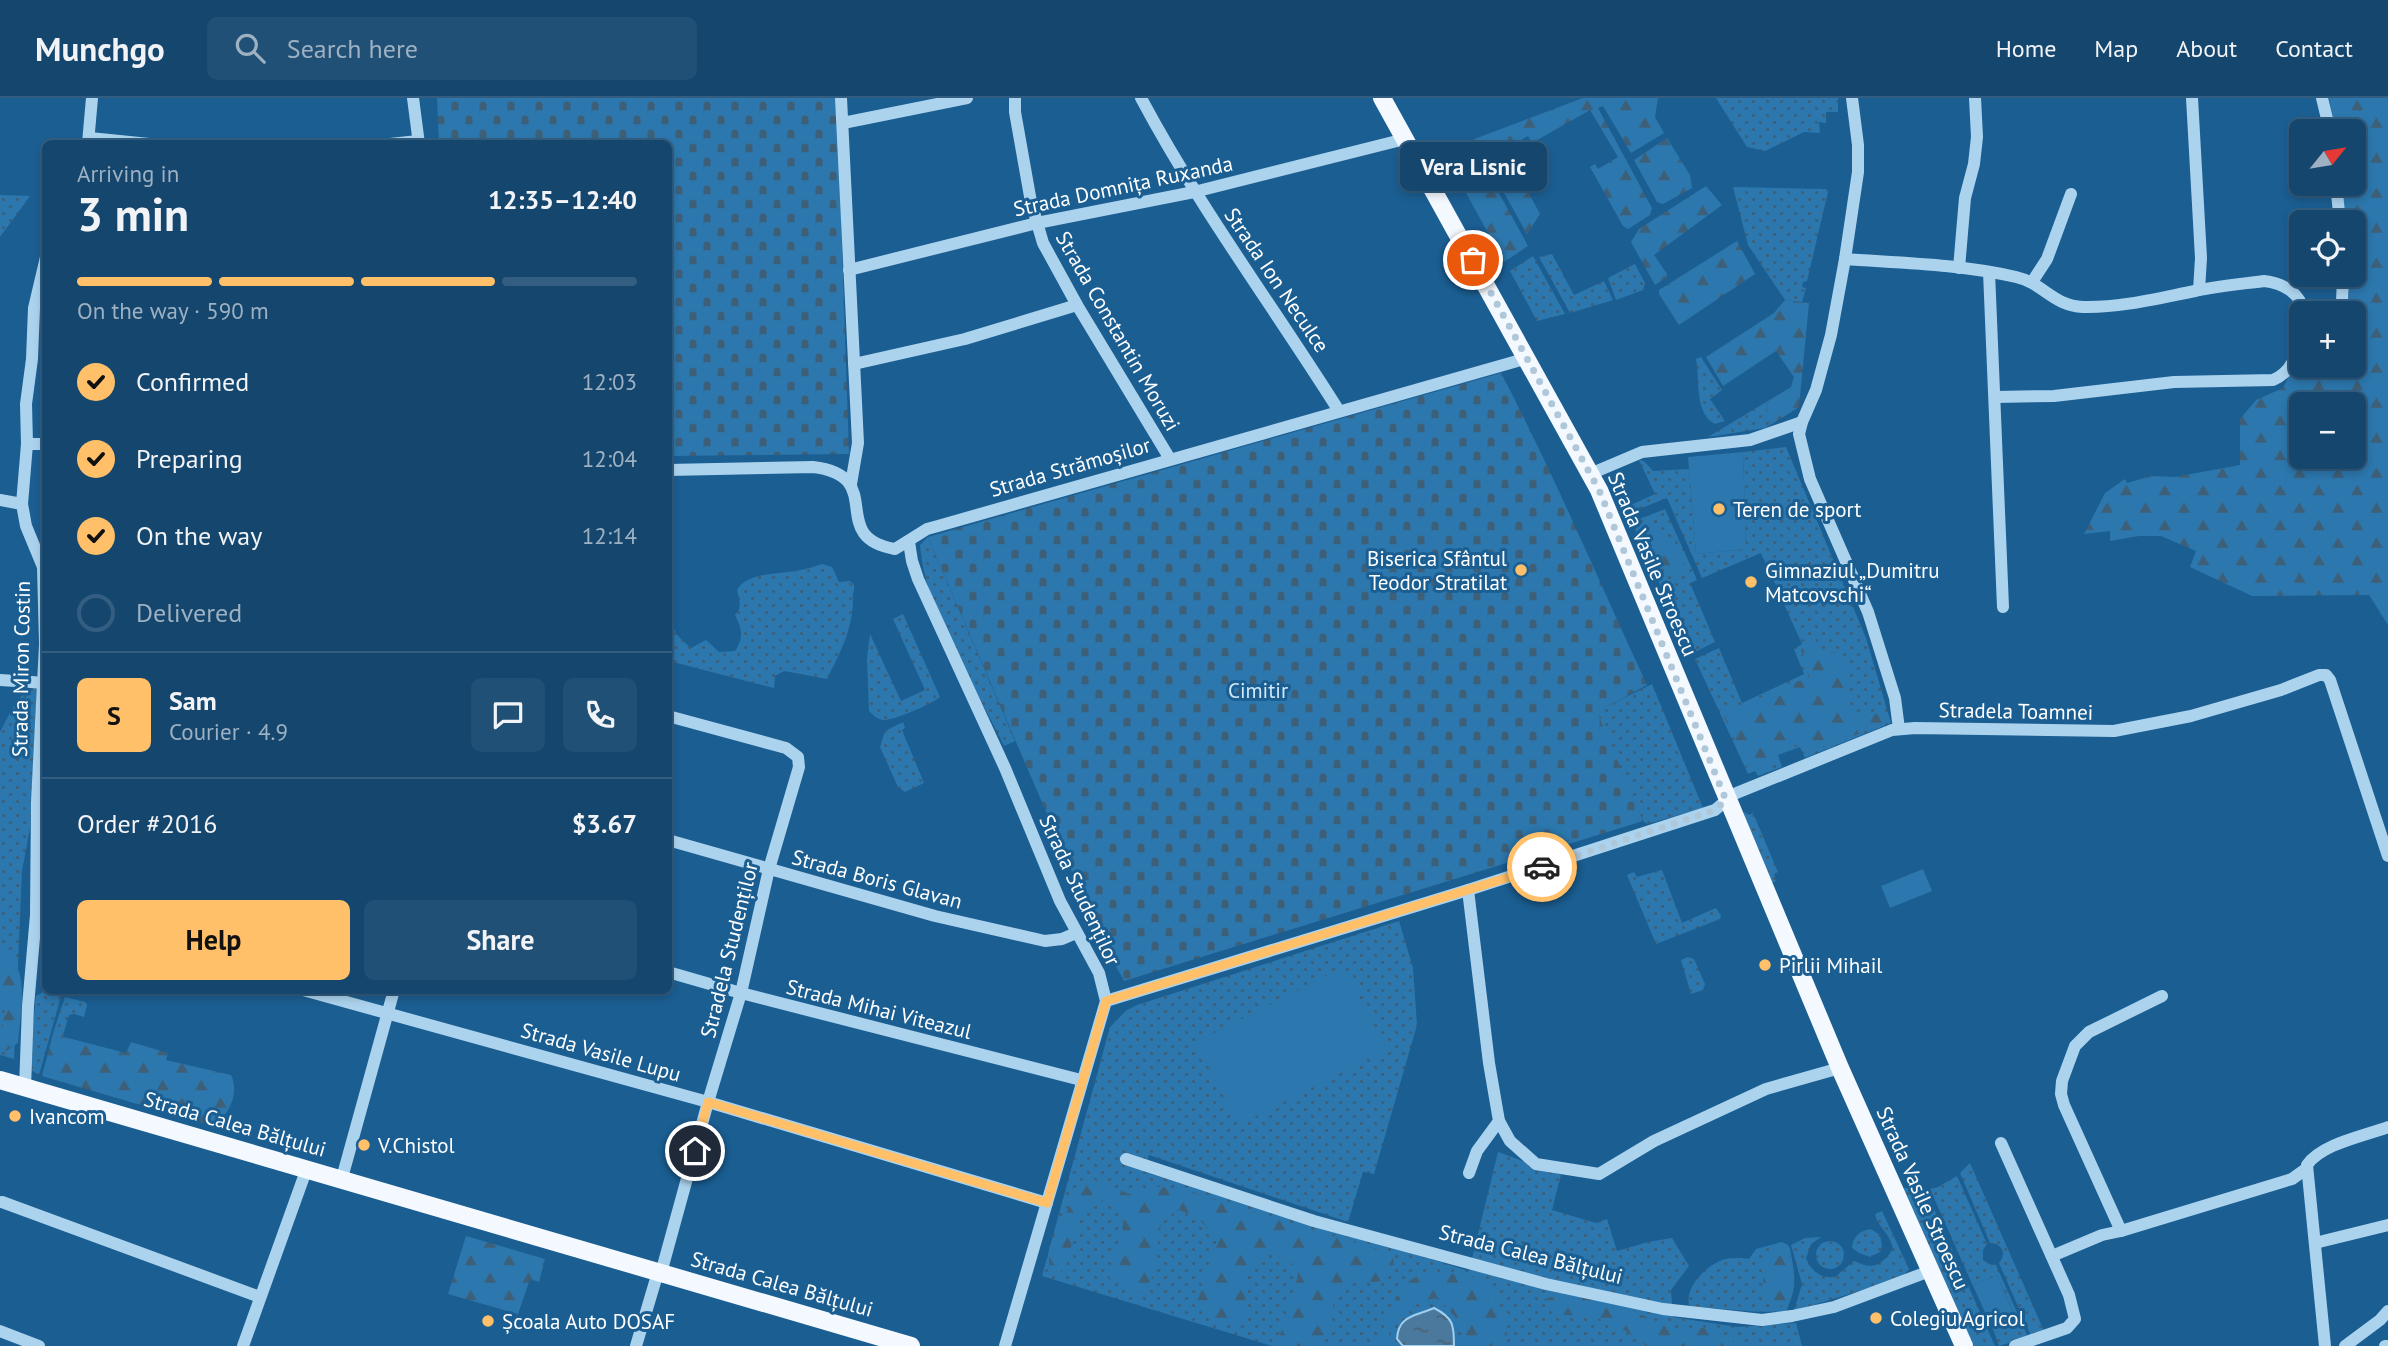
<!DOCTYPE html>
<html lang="en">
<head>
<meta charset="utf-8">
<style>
  body { margin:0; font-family:"PT Sans",sans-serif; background:#215076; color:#f1f3f6; height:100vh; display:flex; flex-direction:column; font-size:26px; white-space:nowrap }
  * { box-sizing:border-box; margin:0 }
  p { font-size:23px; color:#9db1c2 }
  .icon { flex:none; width:38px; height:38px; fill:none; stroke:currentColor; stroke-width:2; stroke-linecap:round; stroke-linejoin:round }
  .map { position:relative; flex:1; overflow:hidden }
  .details { position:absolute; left:42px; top:42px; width:630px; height:854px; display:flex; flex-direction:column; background:#14466e; border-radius:10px; box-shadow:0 4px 10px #0003,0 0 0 2px #335e81 }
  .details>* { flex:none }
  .needle { width:46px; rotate:60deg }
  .fabs { position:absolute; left:2289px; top:21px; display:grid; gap:14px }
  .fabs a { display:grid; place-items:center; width:77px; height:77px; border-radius:10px; background:#14466e; box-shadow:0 4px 10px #0003,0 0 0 2px #335e81; font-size:35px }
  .pin { position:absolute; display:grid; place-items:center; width:60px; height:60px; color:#fff; margin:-30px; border:4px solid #fff; border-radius:50%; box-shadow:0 2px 7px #0007 }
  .courier { position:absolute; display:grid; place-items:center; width:70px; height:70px; margin:-35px; border:5px solid #ffc069; border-radius:50%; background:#fff; color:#222; box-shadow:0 2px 9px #0007 }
  .bubble { position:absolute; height:49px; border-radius:10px; background:#14466e; box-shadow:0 4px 10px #0003,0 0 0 2px #335e81; font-size:23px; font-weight:600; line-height:49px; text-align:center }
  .headline em { font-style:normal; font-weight:600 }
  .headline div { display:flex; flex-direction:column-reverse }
  .headline { display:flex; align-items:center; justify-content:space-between; height:119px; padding:0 35px }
  h1 { font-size:46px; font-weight:600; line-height:52px }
  .bar { display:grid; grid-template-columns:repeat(4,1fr); gap:10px 7px; align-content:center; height:84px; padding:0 35px }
  .bar i { height:9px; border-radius:5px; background:#335e81 }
  .bar .active { background:#ffc069 }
  .bar p { grid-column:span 4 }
  .line { display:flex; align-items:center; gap:18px; padding:0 35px; border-top:2px solid #335e81 }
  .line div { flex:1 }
  .round { display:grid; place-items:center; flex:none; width:74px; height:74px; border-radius:10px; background:#215076 }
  ol { padding:0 35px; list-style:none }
  li { display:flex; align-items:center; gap:21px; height:77px }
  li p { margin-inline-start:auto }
  li .icon { padding:7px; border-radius:50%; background:#ffc069; color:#111; stroke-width:4 }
  li:last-child { color:#9db1c2 }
  li i { width:38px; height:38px; border:4px solid #335e81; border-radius:50% }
  .cta { display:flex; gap:14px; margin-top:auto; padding:14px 35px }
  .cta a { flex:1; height:80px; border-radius:10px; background:#ffc069; color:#111; font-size:28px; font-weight:600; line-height:80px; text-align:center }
  .cta a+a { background:#215076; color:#f1f3f6 }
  header { display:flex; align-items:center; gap:42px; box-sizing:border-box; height:98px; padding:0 35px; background:#14466e; border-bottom:2px solid #335e81 }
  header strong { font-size:33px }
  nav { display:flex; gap:38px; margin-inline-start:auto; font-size:24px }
  .search { width:490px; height:63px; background:#215076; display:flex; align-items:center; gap:18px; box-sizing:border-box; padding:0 24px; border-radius:10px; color:#9db1c2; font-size:26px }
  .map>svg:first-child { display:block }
  .grass { fill:url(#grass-dots) }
  .forest { fill:url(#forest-firs); fill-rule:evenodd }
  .cemetery { fill:url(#cemetery-stones) }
  .green { fill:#2c77ad }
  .water { fill:url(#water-ripples); stroke:#9fcff0; stroke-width:2 }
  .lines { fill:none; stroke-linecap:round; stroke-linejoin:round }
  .minor { stroke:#acd3ee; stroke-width:12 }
  .major { stroke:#f3f9ff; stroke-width:18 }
  .done { stroke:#afc7d9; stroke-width:7; stroke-dasharray:0 12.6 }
  .route { stroke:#ffc069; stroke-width:9 }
  .poi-dot { fill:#ffc069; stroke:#1b5e92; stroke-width:2.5 }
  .labels { text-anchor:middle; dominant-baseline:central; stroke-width:6; stroke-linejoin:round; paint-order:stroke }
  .street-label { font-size:21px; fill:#fff; stroke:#1b5e92 }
  .poi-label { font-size:21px; fill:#fff; stroke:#1b5e92; text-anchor:start }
  .park-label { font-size:21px; fill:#d2e9fa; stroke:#1b5e92 }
</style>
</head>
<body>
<header>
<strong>Munchgo</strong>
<div class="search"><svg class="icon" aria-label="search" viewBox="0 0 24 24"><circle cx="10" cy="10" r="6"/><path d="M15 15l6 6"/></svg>Search here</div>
<nav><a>Home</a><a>Map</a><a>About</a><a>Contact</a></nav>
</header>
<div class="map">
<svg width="2388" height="1248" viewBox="0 0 2388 1248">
  <defs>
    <pattern id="grass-dots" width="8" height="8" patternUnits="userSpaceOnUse" patternTransform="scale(1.75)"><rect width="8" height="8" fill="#2c77ad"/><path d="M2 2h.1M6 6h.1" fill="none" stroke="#3e5f78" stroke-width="1.8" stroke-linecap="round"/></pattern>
    <pattern id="forest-firs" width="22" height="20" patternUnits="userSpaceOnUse" patternTransform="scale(1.75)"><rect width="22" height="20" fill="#2c77ad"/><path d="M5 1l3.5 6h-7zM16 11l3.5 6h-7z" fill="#3e5f78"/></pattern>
    <pattern id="cemetery-stones" width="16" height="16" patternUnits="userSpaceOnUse" patternTransform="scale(1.75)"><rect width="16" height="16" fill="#2c77ad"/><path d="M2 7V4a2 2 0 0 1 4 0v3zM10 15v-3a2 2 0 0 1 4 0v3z" fill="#3e5f78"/></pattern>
    <pattern id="water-ripples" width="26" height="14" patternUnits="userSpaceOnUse" patternTransform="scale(1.75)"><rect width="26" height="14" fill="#4a799d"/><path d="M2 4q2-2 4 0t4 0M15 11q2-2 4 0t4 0" fill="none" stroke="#4b6274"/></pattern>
  </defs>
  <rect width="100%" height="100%" fill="#1b5e92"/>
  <g class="grass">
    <polygon points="1716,0 1838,0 1838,14 1826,14 1826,25 1819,24 1820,35 1804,34 1765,53 1747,49"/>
    <polygon points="1733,89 1826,91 1828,94 1807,183 1803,184 1802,189 1806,190 1802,204 1785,202 1748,147"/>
    <polygon points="0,97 30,98 0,139"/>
    <polygon points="1552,156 1574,197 1604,183 1613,202 1570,215 1539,159"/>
    <polygon points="1533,158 1565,216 1537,223 1510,173"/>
    <polygon points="1635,166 1645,185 1643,192 1616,202 1608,180"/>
    <path d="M1701,259L1722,292L1710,301L1725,323L1715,326C1694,316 1700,280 1696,261Z"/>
    <polygon points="1768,303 1765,324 1777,323 1765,330 1708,339"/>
    <polygon points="1786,349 1866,540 1891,625 1805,660 1800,649 1778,657 1782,669 1758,678 1755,673 1748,676 1695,561 1719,550 1742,605 1804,576 1794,551 1802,546 1761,455 1702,480 1667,400 1634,413 1631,407 1655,396 1639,362 1644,363 1653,373 1689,371 1696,456 1746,451 1743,354"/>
    <polygon points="1665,411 1697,482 1690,485 1715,544 1691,556 1632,424"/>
    <path d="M928,439L1015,643L1004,648C974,584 926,518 920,447Z"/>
    <path d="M822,466L832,469L839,484L849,483L853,485C856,492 852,494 853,501C853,531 840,555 827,581L784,573L775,578L774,590L669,563V509C675,533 670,532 691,550L706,542L719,554L735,553C744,540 742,531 735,517C743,509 739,502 737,492C748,473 780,477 800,472C807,471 815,468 822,466Z"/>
    <path d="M903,516L940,599C932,606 893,623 883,622C877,621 873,617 869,613L867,560L870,536L901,603L925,592L893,521Z"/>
    <polygon points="1652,586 1703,710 1647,726 1643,723 1596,614"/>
    <path d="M37,589L30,730L22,773L14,961L0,957V634C9,618 18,593 37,589Z"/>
    <polygon points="903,624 905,630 902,632 924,685 905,694 898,689 880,649 885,633"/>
    <polygon points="1744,714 1749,717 1753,715 1778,774 1774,776 1776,783 1771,785 1746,727"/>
    <polygon points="1662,772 1682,825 1716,810 1721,818 1720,821 1656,846 1627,777 1634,774 1637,779"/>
    <polygon points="1399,823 1413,870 1417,927 1374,1076 1363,1074 1348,1124 1149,1057 1144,1074 1469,1173 1498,1054 1561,1077 1552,1112 1596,1125 1607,1121 1617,1153 1648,1144 1672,1140 1689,1168 1671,1192 1673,1219 1737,1229 1796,1225 1802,1248 1272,1248 1042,1178 1110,929 1127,912 1137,907"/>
    <polygon points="1688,859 1694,861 1705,886 1703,892 1691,896 1681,862"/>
    <polygon points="43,894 61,898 39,977 29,971 36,898"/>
    <polygon points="65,899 85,904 87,907 84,919 74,916 69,917 64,934 54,932"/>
    <path d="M1970,1065L2044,1233L2031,1238L1999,1165C2007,1156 2002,1145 1990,1145L1960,1075Z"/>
    <polygon points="1957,1078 1987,1146 1983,1152 1983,1162 1989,1166 1996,1167 2028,1239 1999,1248 1994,1234 2017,1223 1997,1177 1973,1188 1930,1091 1938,1089"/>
    <polygon points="1903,1090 1925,1091 1995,1248 1972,1248"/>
    <path d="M1882,1113L1909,1171L1901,1180L1794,1213L1802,1186L1791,1147L1805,1140L1821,1139L1811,1146L1806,1160C1811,1173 1821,1181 1835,1179L1854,1163C1873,1172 1881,1168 1893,1151C1889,1133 1878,1130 1875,1116Z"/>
    <path d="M1871,1131L1880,1137L1882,1148L1880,1154L1870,1159L1859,1155L1852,1150C1852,1139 1861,1132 1871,1131Z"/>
    <circle cx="1830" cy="1157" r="14"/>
    <path d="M1782,1144L1788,1147L1790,1151C1795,1178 1798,1188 1786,1213C1756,1216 1725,1210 1694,1209L1689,1207C1685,1189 1705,1169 1720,1163C1728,1159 1741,1160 1749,1161L1756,1151Z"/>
  </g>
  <g class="forest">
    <polygon points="1583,0 1658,0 1655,19 1664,35 1631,55 1603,8 1598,10 1652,110 1650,117 1628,131 1623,128 1590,69 1595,66 1598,71 1618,59 1590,12 1532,45 1528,38 1505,51 1540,116 1527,136 1493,75 1489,77 1528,148 1504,164 1443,53"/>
    <path d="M2329,0H2388V527L2369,497L2252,498L2190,469L2196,453L2161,438H2139L2110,443V433L2084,436L2105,395L2125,381L2127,385L2151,378L2175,379L2240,367V321L2256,302L2283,290L2301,254V268H2354V215H2345L2349,198L2347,177H2354V124H2343L2340,86H2354V33H2336ZM2301,306H2354V359H2301Z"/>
    <polygon points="1667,40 1690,77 1692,90 1663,106 1657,104 1634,62"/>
    <polygon points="1706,88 1722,107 1654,157 1667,176 1666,180 1655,187 1631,144 1639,131"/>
    <polygon points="1737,143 1755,176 1679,227 1659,196 1659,192"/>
    <polygon points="1785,202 1809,205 1799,309 1777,323 1765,324 1768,303 1791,289 1794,279 1776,253 1723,288 1706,259 1774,215"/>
    <polygon points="1642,426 1672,445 1685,464 1683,470 1678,471 1681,477 1674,481 1660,468 1638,429"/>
    <path d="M1814,540L1823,552L1842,556L1849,567C1846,585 1845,599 1853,615L1867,619L1879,615L1885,620L1884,625L1837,645L1816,650L1794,647L1780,653L1771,669L1763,674L1748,671L1726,624L1725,617L1732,611L1746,610L1749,606L1786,587L1809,580V568L1801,552L1807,541Z"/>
    <path d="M5,853C31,873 20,916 18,945L6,953L0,949L5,912L0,903V856Z"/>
    <path d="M54,932L64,934V939L126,955L131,944L168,955L166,962L231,977C240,995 229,1018 212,1028L42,978Z"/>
    <polygon points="1084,1079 1105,1085 1129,1096 1151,1088 1179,1091 1392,1156 1395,1172 1385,1183 1372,1184 1349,1180 1336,1192 1331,1223 1321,1248 1285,1248 1277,1244 1287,1219 1298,1177 1292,1166 1270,1153 1249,1168 1244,1216 1237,1225 1211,1223 1196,1207 1218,1144 1202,1124 1180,1112 1162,1121 1151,1183 1136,1196 1107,1180 1121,1145 1124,1117 1109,1105 1093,1100 1080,1115 1066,1168 1059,1175 1049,1172 1049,1150"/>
    <polygon points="466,1138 545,1161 539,1184 530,1181 518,1216 448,1196"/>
    <path d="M1776,1148L1787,1152C1792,1168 1801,1197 1782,1208C1759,1199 1761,1175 1766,1155Z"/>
    <path d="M1447,1175L1480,1180C1496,1198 1513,1223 1505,1248H1461C1465,1226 1453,1214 1437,1200C1406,1206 1403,1206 1389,1235L1394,1248H1381C1382,1229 1395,1189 1414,1180C1422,1175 1437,1176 1447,1175Z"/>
    <polygon points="1568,1196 1621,1208 1674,1231 1704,1230 1735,1240 1730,1248 1646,1248 1626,1233 1591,1217 1554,1217 1544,1201"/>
  </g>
  <g class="cemetery">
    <polygon points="437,0 837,0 849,356 669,358 668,46 439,45"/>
    <path d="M1501,275C1555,378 1599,484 1647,587L1597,614L1643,723L1124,883L1099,837L928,439Z"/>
  </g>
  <g class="green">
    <polygon points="1743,354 1746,451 1696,456 1688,359"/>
    <polygon points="1923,771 1932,793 1890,810 1881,788"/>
    <polygon points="1344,869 1386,952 1238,1027 1196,944"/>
    <polygon points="1997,1177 2017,1224 1994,1234 1973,1188"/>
  </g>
  <path class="water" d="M1434,1210C1454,1220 1454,1228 1454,1248H1403L1397,1241C1398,1217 1416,1218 1434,1210Z"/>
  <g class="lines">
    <g class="minor">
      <polyline points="413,0 419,46"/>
      <polyline points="841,0 858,345 851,386"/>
      <polyline points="1015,0 1015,14 1031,104 1043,145 1077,207 1170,361"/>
      <path d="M1141,0C1199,109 1273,208 1339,313"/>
      <polyline points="1852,0 1858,47 1858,74 1845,161 1831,237 1816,292 1802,324 1799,336 1810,381 1868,514 1895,600 1899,631"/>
      <polyline points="2192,0 2201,160 2199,192"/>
      <polyline points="2322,0 2330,33"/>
      <polyline points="843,25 967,0"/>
      <polyline points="90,40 149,46"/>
      <polyline points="88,45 92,0"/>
      <polyline points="390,46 418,43"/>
      <polyline points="2336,86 2340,124"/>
      <path d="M1845,161C1902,165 1960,166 2016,179C2043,185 2053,208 2083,209C2120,210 2159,200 2195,193C2218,188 2241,186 2264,183C2283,185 2301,195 2304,215"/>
      <polyline points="1959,170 1965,100 1974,66 1977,39 1975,0"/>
      <polyline points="849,172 1037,125 1194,94 1405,41"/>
      <polyline points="1989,174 2003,509"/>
      <polyline points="2032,184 2047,161 2071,96"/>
      <polyline points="2336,215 2342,205 2343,177"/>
      <polyline points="854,266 965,241 1077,207"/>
      <path d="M1995,299L2054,298L2174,284L2273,282C2292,274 2296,258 2301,239"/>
      <polyline points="27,346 46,346"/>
      <path d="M668,372L813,369C889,378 825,439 895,451L927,431L938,428L1528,260"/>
      <polyline points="1590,376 1642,354 1750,342 1802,324"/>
      <polyline points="0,402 22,406"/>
      <polyline points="909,444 912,463 918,481 1005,670 1060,803 1099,875 1106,903 1005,1248"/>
      <polyline points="0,582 46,585"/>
      <polyline points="668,742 935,818 1045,843 1062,841 1076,835"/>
      <polyline points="1468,792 1489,965 1499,1023 1477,1053 1469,1075"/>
      <polyline points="668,874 741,895 1081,982"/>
      <polyline points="303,892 708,1004 1047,1105"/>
      <polyline points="2162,898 2089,934 2075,948 2062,983 2061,996 2064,1007 2121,1133 2292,1081 2306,1071"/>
      <polyline points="1106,903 1468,792 1715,712 1734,696 1892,632 1915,630 2114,633 2191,618 2281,592 2319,577 2326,577 2330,582 2388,758"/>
      <polyline points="25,990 28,908 36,817 37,704 45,546 43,469 26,428 22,406 27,346 26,306 32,261 34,210 46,159"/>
      <polyline points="1499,1023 1510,1043 1536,1066 1599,1076 1654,1043 1766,991 1840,970"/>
      <polyline points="2001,1045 2069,1197 2075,1221 2067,1230 2015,1248"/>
      <polyline points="1126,1061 1314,1123 1546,1186 1663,1211 1762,1222 1792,1218 1834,1209 1930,1173"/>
      <polyline points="342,1080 394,892"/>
      <polyline points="2,1104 260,1199"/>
      <polyline points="2315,1145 2388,1127"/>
      <polyline points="2052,1158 2102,1137 2121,1133"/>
      <polyline points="661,1175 708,1004 741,895 769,771 799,669 798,659 786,650 668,618"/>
      <polyline points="0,1233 39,1248"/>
      <polyline points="243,1248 307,1070"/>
      <polyline points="636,1248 658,1174"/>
      <path d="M2325,1248L2307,1067C2321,1046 2364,1038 2388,1029"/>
      <polyline points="2345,1248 2380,1222 2388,1213"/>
      <polyline points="2385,1248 2388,1248"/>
    </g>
    <g class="major">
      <polyline points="1382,0 1599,392 1840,970 1964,1248"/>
      <polyline points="0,982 911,1248"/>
    </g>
  </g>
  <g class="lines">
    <polyline class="done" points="1473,162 1599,392 1726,702 1715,712 1542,769"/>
    <polyline class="route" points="695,1053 708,1004 1047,1105 1106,903 1542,769"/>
  </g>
  <g class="poi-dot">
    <circle cx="1719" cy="411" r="7"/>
    <circle cx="1521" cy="472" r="7"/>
    <circle cx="1751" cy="484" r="7"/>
    <circle cx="1765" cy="867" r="7"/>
    <circle cx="15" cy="1018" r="7"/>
    <circle cx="364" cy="1047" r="7"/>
    <circle cx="1876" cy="1220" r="7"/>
    <circle cx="488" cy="1223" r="7"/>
  </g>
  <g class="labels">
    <g class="street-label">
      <text transform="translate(1123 88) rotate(-12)">Strada Domnița Ruxanda</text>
      <text transform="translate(1277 182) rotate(56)">Strada Ion Neculce</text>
      <text transform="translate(1118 233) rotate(60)">Strada Constantin Moruzi</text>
      <text transform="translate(1070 369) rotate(-16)">Strada Strămoșilor</text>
      <text transform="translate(1653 466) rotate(67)">Strada Vasile Stroescu</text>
      <text transform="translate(21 571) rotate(-89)">Strada Miron Costin</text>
      <text transform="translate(2016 613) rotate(1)">Stradela Toamnei</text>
      <text transform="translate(877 781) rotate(15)">Strada Boris Glavan</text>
      <text transform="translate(1080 792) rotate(65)">Strada Studenților</text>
      <text transform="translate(729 852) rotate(-76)">Stradela Studenților</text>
      <text transform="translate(879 911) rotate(14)">Strada Mihai Viteazul</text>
      <text transform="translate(601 954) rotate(16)">Strada Vasile Lupu</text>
      <text transform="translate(235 1026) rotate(16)">Strada Calea Bălțului</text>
      <text transform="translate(1923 1100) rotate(66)">Strada Vasile Stroescu</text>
      <text transform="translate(1531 1156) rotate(14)">Strada Calea Bălțului</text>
      <text transform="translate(782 1186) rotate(16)">Strada Calea Bălțului</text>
    </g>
    <g class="poi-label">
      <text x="1733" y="411">Teren de sport</text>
      <text x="1507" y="460" text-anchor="end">Biserica Sfântul<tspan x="1507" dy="24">Teodor Stratilat</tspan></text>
      <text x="1765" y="472">Gimnaziul „Dumitru<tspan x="1765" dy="24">Matcovschi“</tspan></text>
      <text x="1779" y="867">Pirlii Mihail</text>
      <text x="29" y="1018">Ivancom</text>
      <text x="378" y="1047">V.Chistol</text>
      <text x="1890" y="1220">Colegiu Agricol</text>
      <text x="502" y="1223">Școala Auto DOSAF</text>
    </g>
    <g class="park-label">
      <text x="1258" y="592">Cimitir</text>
    </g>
  </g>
</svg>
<div class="fabs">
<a><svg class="needle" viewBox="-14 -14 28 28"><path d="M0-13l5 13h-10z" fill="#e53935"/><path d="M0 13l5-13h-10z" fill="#9db1c2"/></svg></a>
<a><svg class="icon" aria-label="locate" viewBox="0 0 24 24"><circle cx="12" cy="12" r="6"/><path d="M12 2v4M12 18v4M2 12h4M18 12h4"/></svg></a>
<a>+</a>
<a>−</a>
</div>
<div class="pin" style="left:1473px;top:162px;background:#ea580c"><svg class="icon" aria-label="bag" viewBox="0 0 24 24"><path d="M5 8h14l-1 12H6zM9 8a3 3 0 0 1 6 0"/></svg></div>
<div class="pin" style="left:695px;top:1053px;background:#1f2937"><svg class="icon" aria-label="home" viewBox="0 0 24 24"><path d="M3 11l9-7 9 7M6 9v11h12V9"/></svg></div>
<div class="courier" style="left:1542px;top:769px"><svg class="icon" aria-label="car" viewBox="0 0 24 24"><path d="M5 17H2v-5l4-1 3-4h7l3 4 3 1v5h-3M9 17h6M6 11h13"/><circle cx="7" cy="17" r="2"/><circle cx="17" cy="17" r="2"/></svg></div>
<div class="bubble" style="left:1400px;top:44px;width:147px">Vera Lisnic</div>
<section class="details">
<div class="headline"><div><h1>3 min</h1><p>Arriving in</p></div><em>12:35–12:40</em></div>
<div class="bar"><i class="active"></i><i class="active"></i><i class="active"></i><i></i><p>On the way · 590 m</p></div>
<ol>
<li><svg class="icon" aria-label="check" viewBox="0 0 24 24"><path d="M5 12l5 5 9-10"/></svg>Confirmed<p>12:03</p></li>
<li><svg class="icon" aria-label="check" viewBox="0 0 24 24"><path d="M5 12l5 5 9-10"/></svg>Preparing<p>12:04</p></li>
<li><svg class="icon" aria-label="check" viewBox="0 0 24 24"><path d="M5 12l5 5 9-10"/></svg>On the way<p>12:14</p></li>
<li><i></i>Delivered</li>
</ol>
<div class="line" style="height:126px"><b class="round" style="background:#ffc069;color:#111">S</b><div><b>Sam</b><p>Courier · 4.9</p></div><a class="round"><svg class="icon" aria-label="chat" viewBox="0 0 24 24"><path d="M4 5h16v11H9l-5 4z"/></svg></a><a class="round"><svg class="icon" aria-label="phone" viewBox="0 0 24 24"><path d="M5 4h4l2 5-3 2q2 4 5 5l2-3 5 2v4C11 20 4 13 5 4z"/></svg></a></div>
<div class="line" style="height:91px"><div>Order #2016</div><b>$3.67</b></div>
<div class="cta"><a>Help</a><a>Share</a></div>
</section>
</div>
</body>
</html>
